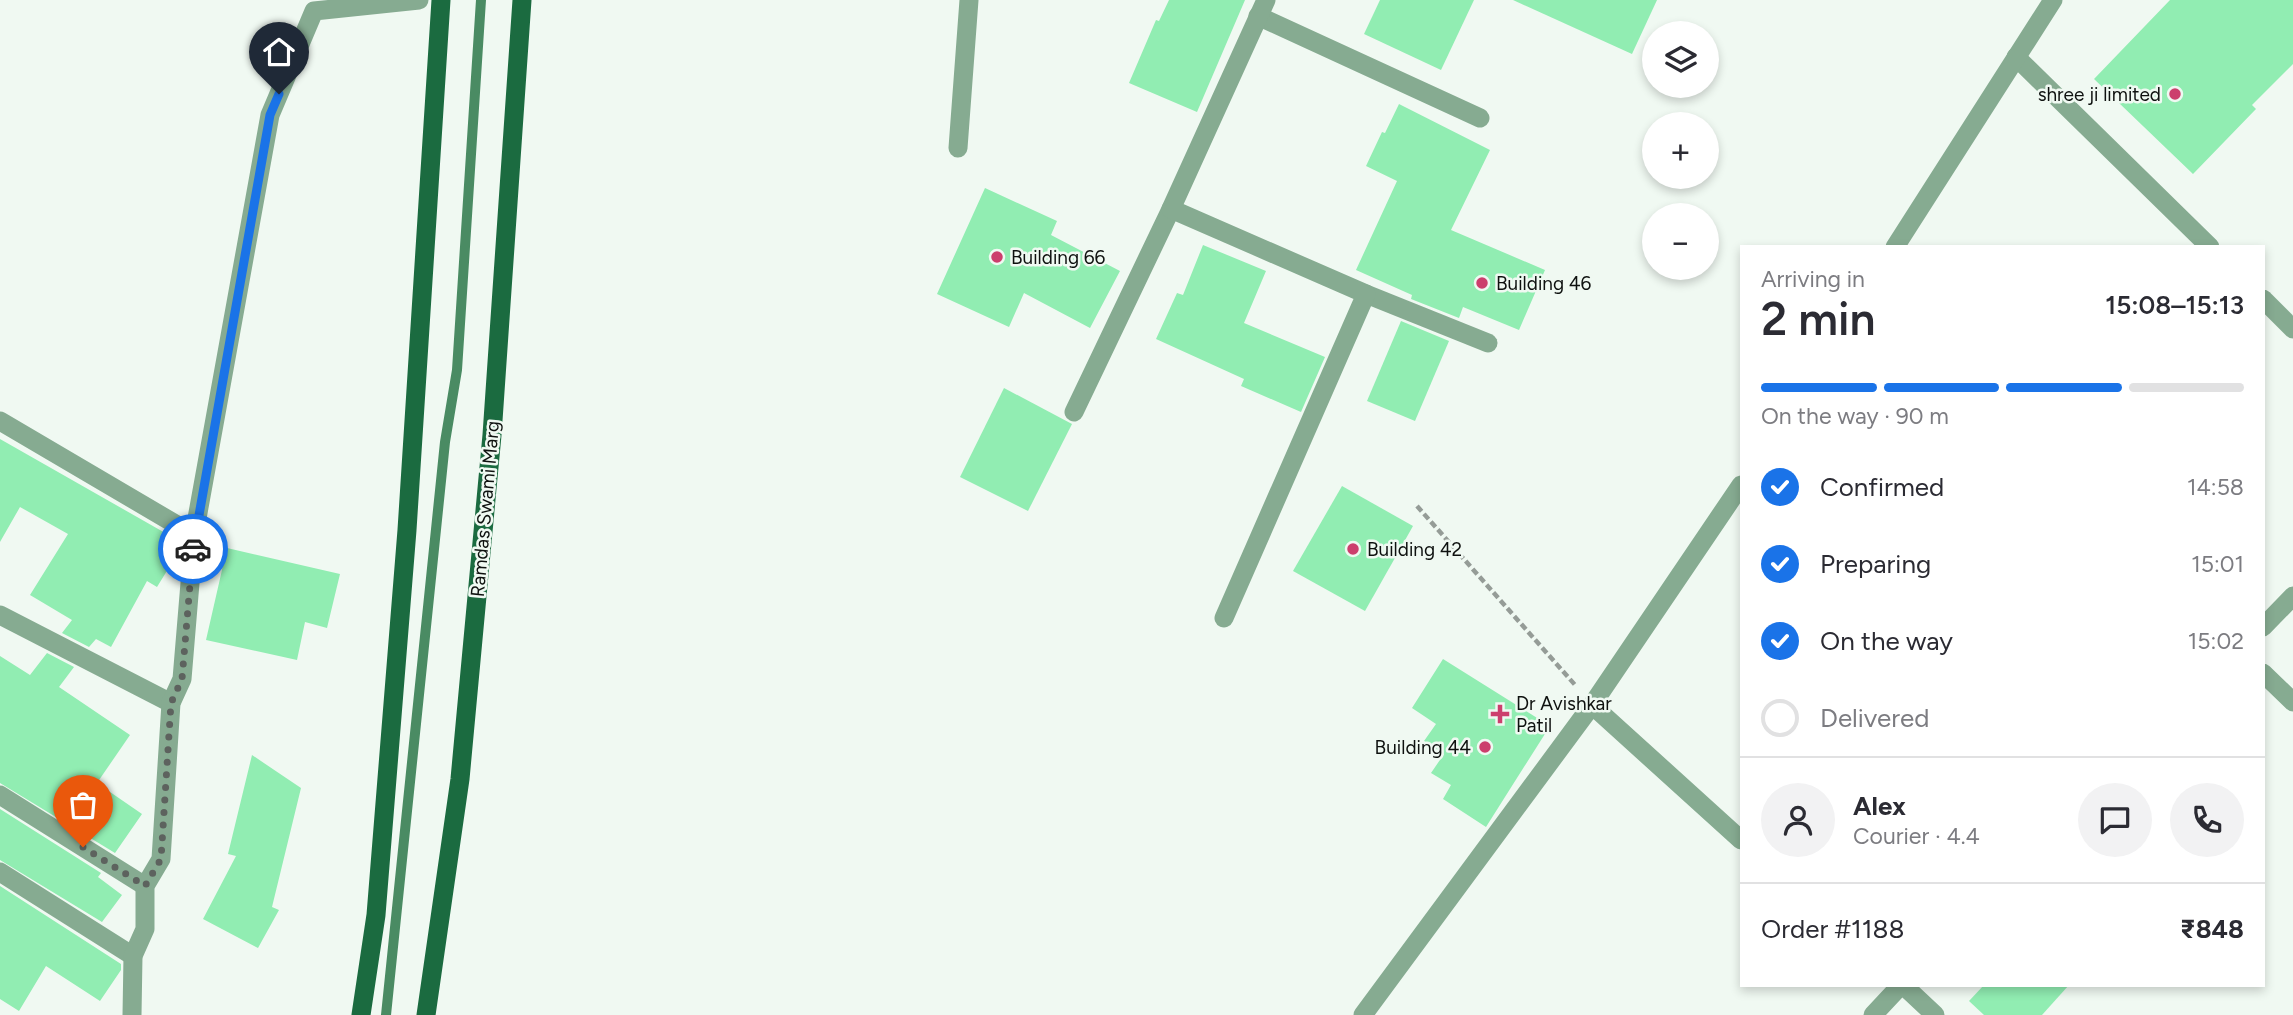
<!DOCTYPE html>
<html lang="en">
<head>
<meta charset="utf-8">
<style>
  body { margin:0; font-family:Figtree,sans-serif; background:#f2f2f3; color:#2b2b33; height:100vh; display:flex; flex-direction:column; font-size:26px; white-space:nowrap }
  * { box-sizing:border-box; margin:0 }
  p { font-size:23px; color:#7c7c81 }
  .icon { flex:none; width:38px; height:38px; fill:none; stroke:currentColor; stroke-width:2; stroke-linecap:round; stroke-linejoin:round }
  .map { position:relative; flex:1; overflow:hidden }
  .drawer { position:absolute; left:1740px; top:245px; width:525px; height:742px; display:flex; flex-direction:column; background:#fff; border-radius:0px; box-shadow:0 4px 10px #0003 }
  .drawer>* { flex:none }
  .fabs { position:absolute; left:1642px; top:21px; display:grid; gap:14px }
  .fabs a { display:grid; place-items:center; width:77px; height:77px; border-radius:50%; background:#fff; box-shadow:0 4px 10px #0003; font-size:35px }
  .pin { position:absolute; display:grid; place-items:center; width:60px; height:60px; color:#fff; margin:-72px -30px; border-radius:50% 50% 50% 0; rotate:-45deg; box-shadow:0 0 7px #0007 }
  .pin .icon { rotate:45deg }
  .courier { position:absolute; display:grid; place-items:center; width:70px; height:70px; margin:-35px; border:5px solid #1a73e8; border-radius:50%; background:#fff; color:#222; box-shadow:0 2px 9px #0007 }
  .headline em { font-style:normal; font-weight:600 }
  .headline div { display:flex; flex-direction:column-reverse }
  .headline { display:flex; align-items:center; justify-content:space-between; height:119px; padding:0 21px }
  h1 { font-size:46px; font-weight:600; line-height:52px }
  .bar { display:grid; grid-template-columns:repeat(4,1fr); gap:10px 7px; align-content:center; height:84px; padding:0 21px }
  .bar i { height:9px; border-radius:5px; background:#e1e1e2 }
  .bar .current { background:#1a73e8 }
  .bar p { grid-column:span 4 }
  .line { display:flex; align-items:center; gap:18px; padding:0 21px; border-top:2px solid #e1e1e2 }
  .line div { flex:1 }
  .round { display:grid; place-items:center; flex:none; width:74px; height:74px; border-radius:37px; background:#f2f2f3 }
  ol { padding:0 21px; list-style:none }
  li { display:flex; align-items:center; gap:21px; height:77px }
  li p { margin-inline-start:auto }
  li .icon { padding:7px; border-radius:50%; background:#1a73e8; color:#fff; stroke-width:4 }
  li:last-child { color:#7c7c81 }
  li i { width:38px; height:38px; border:4px solid #e1e1e2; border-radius:50% }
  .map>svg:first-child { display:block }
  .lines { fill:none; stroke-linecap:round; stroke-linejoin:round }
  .stream { stroke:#4a8b63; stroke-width:10 }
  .building { fill:#91edb2 }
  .path { stroke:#959c97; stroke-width:4.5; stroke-dasharray:7 3.5; stroke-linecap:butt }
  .minor { stroke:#86ab91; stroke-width:19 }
  .tertiary { stroke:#86ab91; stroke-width:19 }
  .primary { stroke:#1b6b40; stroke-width:19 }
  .done { stroke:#5d625e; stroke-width:7; stroke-dasharray:0 12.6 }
  .route { stroke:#1a73e8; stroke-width:9 }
  .poi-dot { fill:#cc3f6d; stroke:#f0f9f2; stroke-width:2.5 }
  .labels { text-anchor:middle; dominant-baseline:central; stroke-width:5; stroke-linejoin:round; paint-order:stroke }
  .poi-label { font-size:19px; fill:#0e110f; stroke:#f0f9f2; text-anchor:start }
  .street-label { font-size:19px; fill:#0e110f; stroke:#f0f9f2 }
</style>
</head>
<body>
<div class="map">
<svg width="2293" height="1015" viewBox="0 0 2293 1015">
  <rect width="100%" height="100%" fill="#f0f9f2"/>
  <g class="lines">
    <polyline class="stream" points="386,1015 445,442 457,370 481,0"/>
  </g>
  <g class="building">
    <polygon points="1169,0 1245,0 1197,112 1129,83 1156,20 1159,21"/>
    <polygon points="1380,0 1474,0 1441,70 1364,34"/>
    <polygon points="1513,0 1657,0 1632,54"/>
    <polygon points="2170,0 2293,0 2293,64 2252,105 2256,109 2193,174 2094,79"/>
    <polygon points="1399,104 1490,150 1451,230 1545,270 1519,330 1463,307 1459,318 1411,299 1412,295 1356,270 1397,181 1366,166 1382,132 1385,133"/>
    <polygon points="985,188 1057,221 1051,235 1120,271 1090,328 1024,293 1009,327 937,294"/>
    <polygon points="1203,245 1266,271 1244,323 1325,357 1301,412 1241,386 1244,379 1156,339 1177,293 1183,295"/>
    <polygon points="1401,321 1449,341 1415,421 1367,401"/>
    <polygon points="1004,388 1072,424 1028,511 960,477"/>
    <polygon points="0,439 181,542 181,548 157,587 147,581 111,647 96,639 89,647 62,633 72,620 30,595 68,534 20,507 0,542"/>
    <polygon points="1342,486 1413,526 1365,611 1293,571"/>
    <polygon points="227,548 340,574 327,628 305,622 297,660 206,640"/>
    <polygon points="47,653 74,667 59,687 130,735 97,783 142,814 115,853 0,783 0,656 30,675"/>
    <polygon points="1443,659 1550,726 1486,827 1443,799 1451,785 1431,773 1444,754 1424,741 1436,724 1412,708"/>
    <polygon points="252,755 301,788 272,907 279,910 258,948 203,919 236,856 228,854"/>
    <polygon points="0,809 101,873 98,877 122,895 102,922 0,860"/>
    <polygon points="0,886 121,964 121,970 100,1001 46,966 19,1011 0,999"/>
    <polygon points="1984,985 2069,985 2042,1015 1984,1015 1969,1001"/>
  </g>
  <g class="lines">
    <polyline class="path" points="1417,506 1576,686"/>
    <g class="minor">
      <polyline points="1258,16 1480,118"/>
      <polyline points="2016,57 2210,247"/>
      <polyline points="958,148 969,0"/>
      <polyline points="1366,294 1488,343"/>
      <polyline points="2263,299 2293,329"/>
      <polyline points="1074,412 1171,209"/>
      <polyline points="0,421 194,535"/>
      <polyline points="0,615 171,703"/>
      <polyline points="1224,618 1366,294 1171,209 1266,0"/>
      <polyline points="2263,627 2293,596"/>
      <polyline points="2263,673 2293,702"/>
      <polyline points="1592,705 1741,840"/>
      <polyline points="0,795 145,886"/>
      <polyline points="0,872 133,956"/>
      <polyline points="1903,985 1935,1015"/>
      <polyline points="132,1015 133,956 145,929 145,886 161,859 171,703 182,679 194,535 270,115 314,11 419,0"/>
      <polyline points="1873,1015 1901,985"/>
    </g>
    <g class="tertiary">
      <polyline points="1895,247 2053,0"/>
      <polyline points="1363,1015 1592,705 1741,485"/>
    </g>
    <g class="primary">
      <polyline points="361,1015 376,915 407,530 441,0"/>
      <polyline points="426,1015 460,779 492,435 522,0"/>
    </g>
  </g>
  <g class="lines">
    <polyline class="done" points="83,847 145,886 161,859 171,703 182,679 193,549"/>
    <polyline class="route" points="193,549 270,115 279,94"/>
  </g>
  <g class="poi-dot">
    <circle cx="2175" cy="94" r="7"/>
    <circle cx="997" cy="257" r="7"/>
    <circle cx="1482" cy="283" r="7"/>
    <circle cx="1353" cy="549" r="7"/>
    <path d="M1496.5 703.5h7v7h7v7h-7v7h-7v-7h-7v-7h7z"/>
    <circle cx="1485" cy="747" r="7"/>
  </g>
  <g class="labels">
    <g class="poi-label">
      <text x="2161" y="94" text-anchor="end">shree ji limited</text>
      <text x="1011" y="257">Building 66</text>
      <text x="1496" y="283">Building 46</text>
      <text x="1367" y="549">Building 42</text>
      <text x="1516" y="703">Dr Avishkar<tspan x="1516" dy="22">Patil</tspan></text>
      <text x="1471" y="747" text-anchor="end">Building 44</text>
    </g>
    <g class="street-label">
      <text transform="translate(485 509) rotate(-85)">Ramdas Swami Marg</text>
    </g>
  </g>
</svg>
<div class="fabs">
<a><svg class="icon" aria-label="layers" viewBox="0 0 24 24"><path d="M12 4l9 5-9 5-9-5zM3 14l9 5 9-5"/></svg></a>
<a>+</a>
<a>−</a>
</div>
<div class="pin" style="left:83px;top:847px;background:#ea580c"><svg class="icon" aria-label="bag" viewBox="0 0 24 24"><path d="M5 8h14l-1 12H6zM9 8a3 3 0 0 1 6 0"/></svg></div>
<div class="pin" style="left:279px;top:94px;background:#1f2937"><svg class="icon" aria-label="home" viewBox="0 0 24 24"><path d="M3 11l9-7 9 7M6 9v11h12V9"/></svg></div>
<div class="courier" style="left:193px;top:549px"><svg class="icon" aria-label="car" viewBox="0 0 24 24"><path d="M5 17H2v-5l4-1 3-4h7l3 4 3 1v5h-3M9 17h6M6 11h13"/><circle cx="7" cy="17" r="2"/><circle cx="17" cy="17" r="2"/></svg></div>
<section class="drawer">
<div class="headline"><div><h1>2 min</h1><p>Arriving in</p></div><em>15:08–15:13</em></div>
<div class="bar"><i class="current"></i><i class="current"></i><i class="current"></i><i></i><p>On the way · 90 m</p></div>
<ol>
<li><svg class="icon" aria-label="check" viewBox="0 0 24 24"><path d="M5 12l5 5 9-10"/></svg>Confirmed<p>14:58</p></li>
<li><svg class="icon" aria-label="check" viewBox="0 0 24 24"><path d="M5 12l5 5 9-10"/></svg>Preparing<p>15:01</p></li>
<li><svg class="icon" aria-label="check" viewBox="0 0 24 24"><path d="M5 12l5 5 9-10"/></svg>On the way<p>15:02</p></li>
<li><i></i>Delivered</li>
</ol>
<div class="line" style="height:126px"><a class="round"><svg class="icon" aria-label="person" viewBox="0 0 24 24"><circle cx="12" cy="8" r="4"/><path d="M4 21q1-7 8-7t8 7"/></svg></a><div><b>Alex</b><p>Courier · 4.4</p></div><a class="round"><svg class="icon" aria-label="chat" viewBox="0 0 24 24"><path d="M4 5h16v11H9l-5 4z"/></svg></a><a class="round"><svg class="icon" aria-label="phone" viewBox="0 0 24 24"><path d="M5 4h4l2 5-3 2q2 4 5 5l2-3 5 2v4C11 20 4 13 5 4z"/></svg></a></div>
<div class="line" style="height:91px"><div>Order #1188</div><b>₹848</b></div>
</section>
</div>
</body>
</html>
